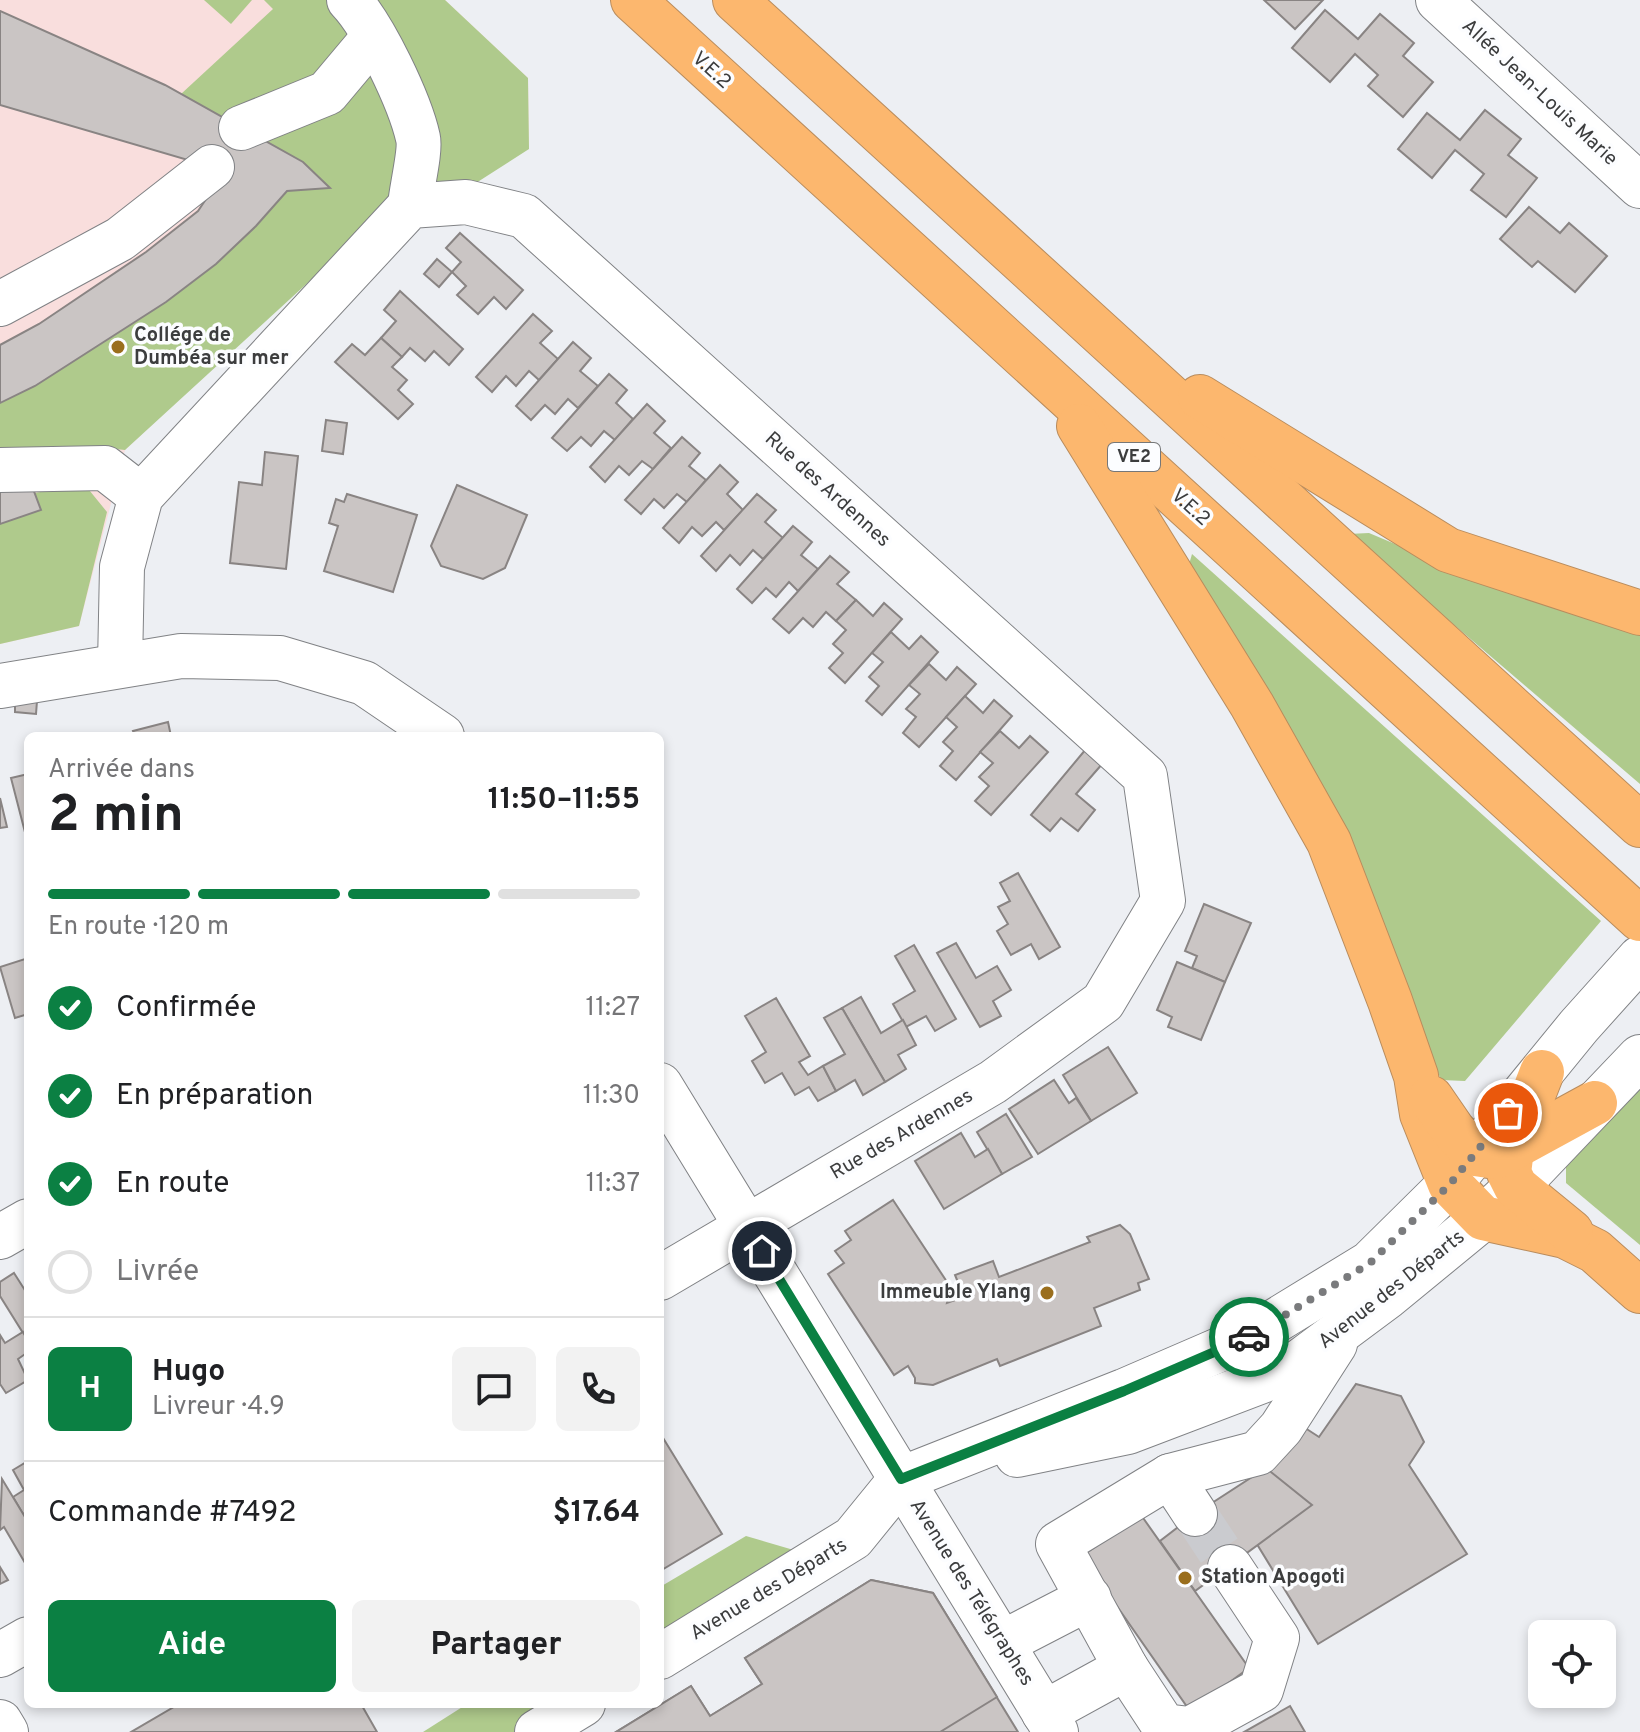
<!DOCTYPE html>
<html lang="fr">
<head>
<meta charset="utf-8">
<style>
  body { margin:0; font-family:Overpass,sans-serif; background:#f2f2f2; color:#202124; height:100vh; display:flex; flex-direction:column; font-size:30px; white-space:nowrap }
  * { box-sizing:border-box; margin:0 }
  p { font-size:26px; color:#757577 }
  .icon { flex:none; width:44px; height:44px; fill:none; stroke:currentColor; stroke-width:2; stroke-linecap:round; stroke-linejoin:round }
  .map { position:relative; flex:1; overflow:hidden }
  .sheet { position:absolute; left:24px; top:732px; width:640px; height:976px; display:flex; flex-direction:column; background:#fff; border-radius:12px; box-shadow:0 4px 12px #0003 }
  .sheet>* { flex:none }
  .tools { position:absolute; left:1528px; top:1620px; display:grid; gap:16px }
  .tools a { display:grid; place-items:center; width:88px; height:88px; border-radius:12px; background:#fff; box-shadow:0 4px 12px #0003; font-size:40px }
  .pin { position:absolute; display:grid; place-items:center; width:68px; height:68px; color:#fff; margin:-34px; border:4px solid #fff; border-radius:50%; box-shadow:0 2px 8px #0007 }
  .courier { position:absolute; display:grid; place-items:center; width:80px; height:80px; margin:-40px; border:6px solid #0b8043; border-radius:50%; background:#fff; color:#222; box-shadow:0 2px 10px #0007 }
  .overview em { font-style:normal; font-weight:700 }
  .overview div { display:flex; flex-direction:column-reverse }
  .overview { display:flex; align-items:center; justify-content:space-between; height:136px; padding:0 24px }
  h1 { font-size:52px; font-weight:700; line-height:60px }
  .bar { display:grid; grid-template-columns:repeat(4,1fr); gap:12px 8px; align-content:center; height:96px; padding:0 24px }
  .bar i { height:10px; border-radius:6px; background:#e0e0e0 }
  .bar .current { background:#0b8043 }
  .bar p { grid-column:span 4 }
  .line { display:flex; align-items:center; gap:20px; padding:0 24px; border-top:2px solid #e0e0e0 }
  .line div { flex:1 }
  .round { display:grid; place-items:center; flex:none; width:84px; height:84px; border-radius:12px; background:#f2f2f2 }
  ol { padding:0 24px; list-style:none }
  li { display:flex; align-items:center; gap:24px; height:88px }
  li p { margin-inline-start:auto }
  li .icon { padding:8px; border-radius:50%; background:#0b8043; color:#fff; stroke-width:4 }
  li:last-child { color:#757577 }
  li i { width:44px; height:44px; border:4px solid #e0e0e0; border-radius:50% }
  .button { display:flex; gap:16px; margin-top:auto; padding:16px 24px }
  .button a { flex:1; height:92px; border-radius:12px; background:#0b8043; color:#fff; font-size:32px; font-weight:700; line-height:92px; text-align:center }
  .button a+a { background:#f2f2f2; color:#202124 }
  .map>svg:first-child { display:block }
  .education { fill:#f9dedd }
  .green { fill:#afca8c }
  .building { fill:#cac5c4; stroke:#898483; stroke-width:2 }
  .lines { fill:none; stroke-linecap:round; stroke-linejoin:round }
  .minor-tunnel { stroke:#cacbcf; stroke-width:44; stroke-dasharray:44 22; stroke-linecap:butt }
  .minor-casing { stroke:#808285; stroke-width:46 }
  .highway-casing { stroke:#b98c5d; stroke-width:46 }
  .minor { stroke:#fff; stroke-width:44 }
  .highway { stroke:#fcb76e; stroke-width:44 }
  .done { stroke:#7a7b7d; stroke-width:8; stroke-dasharray:0 14.4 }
  .route { stroke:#0b8043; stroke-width:10 }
  .poi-dot { fill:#9a6e1d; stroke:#fcfdff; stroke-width:3 }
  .labels { text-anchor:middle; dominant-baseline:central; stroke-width:7; stroke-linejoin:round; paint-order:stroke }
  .shield { fill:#fcfdff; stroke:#767778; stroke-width:2 }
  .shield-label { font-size:18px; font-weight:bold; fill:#3c3d3e }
  .street-label { font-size:20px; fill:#3c3d3e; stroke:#fcfdff }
  .poi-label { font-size:20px; font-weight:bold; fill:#3c3d3e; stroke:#fcfdff; text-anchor:start }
</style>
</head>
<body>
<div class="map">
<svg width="1640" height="1732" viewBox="0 0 1640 1732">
  <rect width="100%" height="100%" fill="#edeff3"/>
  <polygon class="education" points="0,0 445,0 528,78 529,149 412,183 125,450 79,626 0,644"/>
  <g class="green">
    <polygon points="204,0 252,0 231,24"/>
    <path d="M264,0H445L528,78L529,149L476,183L349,245L125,450C83,445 42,447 0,455V403L166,302L216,264L256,226L287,191L330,188L303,162L181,94L273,9Z"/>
    <polygon points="85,485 107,512 79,626 0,644 0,524 40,510 34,493"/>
    <polygon points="1369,533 1476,578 1640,626 1640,784 1348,534"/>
    <polygon points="1192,554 1601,921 1465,1081 1441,1080 1342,832 1188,568"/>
    <polygon points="1640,1086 1640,1245 1566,1183 1566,1165"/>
    <polygon points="746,1536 821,1558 660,1657 660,1587"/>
    <polygon points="467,1704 582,1704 537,1732 423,1732"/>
  </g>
  <g class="building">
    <polygon points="1264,0 1323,0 1295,29"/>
    <polygon points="1325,10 1358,39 1380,14 1414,43 1403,56 1433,82 1403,117 1368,86 1378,75 1355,54 1330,82 1292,48"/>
    <polygon points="0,11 165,85 303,162 330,188 287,191 256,226 216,264 166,302 35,386 0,403 0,345 39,324 146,252 198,211 216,184 212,167 0,105"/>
    <polygon points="1485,110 1521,139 1508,155 1537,178 1506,217 1471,190 1484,174 1455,150 1432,178 1398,149 1427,113 1460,140"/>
    <polygon points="1529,207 1560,233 1569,223 1607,256 1575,292 1538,261 1532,267 1500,239"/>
    <polygon points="460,233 523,290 506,309 494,297 478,314 457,295 466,286 452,272 461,262 446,248"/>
    <polygon points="437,259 452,272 439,287 424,274"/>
    <polygon points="400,291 463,349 449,365 434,351 425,361 410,348 402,357 381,338 396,321 384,310"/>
    <polygon points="533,314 552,331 540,343 558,359 539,380 529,371 516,386 506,376 492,392 476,377"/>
    <polygon points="381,338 402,357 392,367 407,380 398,390 413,404 398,419 335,362 352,344 365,355"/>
    <polygon points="573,342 591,358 580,371 598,386 578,408 568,399 555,414 545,405 531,420 516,406"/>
    <polygon points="609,374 627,390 616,403 633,419 615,440 604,431 591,446 581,437 567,451 552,438"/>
    <polygon points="647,404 665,421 654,433 671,448 653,469 642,461 629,475 619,466 605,482 590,467"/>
    <polygon points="326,420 347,423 343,454 322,451"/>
    <polygon points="682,437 700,453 689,466 706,480 687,502 677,494 664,508 654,499 641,514 625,500"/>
    <polygon points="265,452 298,456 286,569 230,563 239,482 262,485"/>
    <polygon points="720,465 738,482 727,494 743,510 724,530 716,522 702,536 692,527 679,543 663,528"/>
    <polygon points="29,478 41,510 0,524 0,488"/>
    <polygon points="457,485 527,515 505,568 483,579 441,566 431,546"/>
    <polygon points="347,494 417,515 393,592 324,571 338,526 329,523 336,499 344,502"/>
    <polygon points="757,494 776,510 765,522 783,538 763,559 753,550 740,565 730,555 716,571 701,556"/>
    <polygon points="793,526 812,542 801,555 818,569 798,591 789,582 776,597 766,588 752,603 737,589"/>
    <polygon points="830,556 849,572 837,584 856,600 836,621 826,612 813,627 803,618 789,633 773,619"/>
    <polygon points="856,600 873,616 884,603 902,619 845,683 829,668 843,653 833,644 846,630 836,621"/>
    <polygon points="891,632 909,649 921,636 938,652 882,715 866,701 879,686 869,677 883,662 872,653"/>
    <polygon points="929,664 946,680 957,667 976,684 919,747 903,733 916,717 906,709 920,694 909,685"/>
    <polygon points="965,696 983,713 994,700 1012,716 956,780 940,766 953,751 943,742 957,727 946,717"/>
    <polygon points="15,700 37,701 36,714 15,712"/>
    <polygon points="168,722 171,736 135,736 133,731"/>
    <polygon points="1000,731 1019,748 1030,736 1048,752 991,815 975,801 989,786 979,777 993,763 980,752"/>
    <polygon points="1086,749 1103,763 1076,794 1095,810 1078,831 1061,818 1050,831 1031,815"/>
    <polygon points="28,774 28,840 27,840 11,778"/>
    <polygon points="0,798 7,827 0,828"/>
    <polygon points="1018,873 1060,947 1039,959 1031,944 1011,955 997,931 1008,924 998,907 1010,901 1000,883"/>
    <polygon points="1204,904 1251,923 1225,982 1192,968 1197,956 1185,951"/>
    <polygon points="956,943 976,978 997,966 1011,990 993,1001 1001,1016 980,1027 937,953"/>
    <polygon points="914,945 956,1019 935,1031 926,1016 906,1027 893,1004 915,991 895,956"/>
    <polygon points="28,958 28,1014 15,1018 0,967"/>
    <polygon points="1177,962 1225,982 1201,1040 1168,1027 1172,1017 1157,1010"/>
    <polygon points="861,997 881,1033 903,1020 916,1045 898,1055 906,1069 885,1082 842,1008"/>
    <polygon points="776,998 810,1056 799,1062 808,1075 823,1066 836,1091 818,1101 809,1087 795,1095 782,1073 765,1083 752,1061 766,1052 745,1016"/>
    <polygon points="842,1008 885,1082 863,1095 855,1080 836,1091 823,1066 845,1054 824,1018"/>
    <polygon points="1108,1047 1137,1093 1091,1121 1063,1075"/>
    <polygon points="1054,1080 1069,1103 1076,1098 1091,1121 1038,1154 1009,1109"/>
    <polygon points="1006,1114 1032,1157 1002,1174 977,1132"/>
    <polygon points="961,1133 975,1157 988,1149 1002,1174 944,1209 915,1161"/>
    <polygon points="893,1200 951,1288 947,1303 964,1297 955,1275 993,1261 999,1277 1090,1242 1087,1237 1120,1225 1130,1234 1149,1279 1138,1283 1140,1290 1094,1308 1101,1326 1000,1366 997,1359 933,1385 915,1383 915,1378 908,1366 894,1375 828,1274 844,1263 835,1251 851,1240 845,1231"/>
    <polygon points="14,1273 28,1295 28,1341 0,1296 0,1282"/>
    <polygon points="23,1332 28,1341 28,1352 18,1359 28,1380 6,1393 0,1384 0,1335 5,1343"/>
    <polygon points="1356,1384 1401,1396 1424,1442 1409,1465 1467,1554 1318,1644 1233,1505 1266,1468 1299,1424 1319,1437"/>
    <polygon points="660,1433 722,1534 660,1571"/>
    <polygon points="28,1461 28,1511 23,1514 13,1497 24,1490 13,1470"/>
    <polygon points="1266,1468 1312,1505 1195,1591 1160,1541 1195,1514"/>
    <polygon points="2,1479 28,1522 28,1568 4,1527 0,1530"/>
    <polygon points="1141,1515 1249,1668 1190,1711 1082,1556"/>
    <polygon points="0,1567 8,1580 0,1584"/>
    <polygon points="871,1580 933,1593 1018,1732 616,1732 691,1686 710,1716 762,1684 745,1658"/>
    <polygon points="871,1580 933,1593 997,1697 940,1732 616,1732 691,1686 710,1716 762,1684 745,1658"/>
    <polygon points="179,1704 361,1704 377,1732 131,1732"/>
    <polygon points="1290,1706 1305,1732 1244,1732"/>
  </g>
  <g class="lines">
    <polyline class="minor-tunnel" points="1195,1514 1230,1567"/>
    <g class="minor-casing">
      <g id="minor">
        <path d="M349,0C374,26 410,102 418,138C421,151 411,190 410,206"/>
        <polyline points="1438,0 1640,186"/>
        <polyline points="241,128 327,93 374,37"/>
        <polyline points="0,304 120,239 212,167"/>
        <polyline points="0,470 105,468 141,496"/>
        <polyline points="120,665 122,567 141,496 410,206 466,202 524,216 1145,776 1163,901 1103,1002 993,1082 660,1278"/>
        <polyline points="0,686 181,656 280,658 364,683 442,736"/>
        <polyline points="660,1085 1056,1732"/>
        <polyline points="0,1237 28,1221"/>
        <polyline points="1017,1455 1128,1432 1267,1379 1302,1360 1388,1296 1483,1218 1516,1187 1640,1057"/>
        <polyline points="1170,1476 1195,1514"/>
        <polyline points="1230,1567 1277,1638 1261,1690 1190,1729 1164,1726 1126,1668 1058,1544 1170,1476 1258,1453 1281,1428 1335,1344"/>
        <polyline points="1002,1643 1089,1598"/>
        <polyline points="0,1655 28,1639"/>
        <polyline points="660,1657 853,1538 901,1479 1124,1391 1249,1337 1370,1263 1450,1184 1579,1026 1640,958"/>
        <polyline points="1044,1713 1126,1668"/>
        <polyline points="0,1722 6,1732"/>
        <polyline points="537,1732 583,1704"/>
      </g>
    </g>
    <g class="highway-casing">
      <g id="highway">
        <polyline points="633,0 1640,919"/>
        <polyline points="735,0 1640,825"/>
        <polyline points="1200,397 1448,550 1640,613"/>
        <polyline points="1079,426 1252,705 1329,842 1390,1001 1416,1076 1422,1114 1450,1184 1483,1218 1565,1236 1595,1251 1640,1291"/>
        <polyline points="1542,1072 1512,1149 1509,1173 1516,1187 1571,1232"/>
        <polyline points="1431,1098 1453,1130 1475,1154 1496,1157 1595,1103"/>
      </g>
    </g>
    <use href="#minor" class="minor"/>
    <use href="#highway" class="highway"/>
  </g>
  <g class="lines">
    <polyline class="done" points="1249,1337 1370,1263 1450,1184 1508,1113"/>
    <polyline class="route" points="762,1251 901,1479 1124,1391 1249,1337"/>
  </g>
  <g class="poi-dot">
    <circle cx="118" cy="347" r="8"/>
    <circle cx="1047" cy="1293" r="8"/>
    <circle cx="1185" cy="1578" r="8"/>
  </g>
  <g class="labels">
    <rect class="shield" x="1108" y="443" width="52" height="28" rx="6"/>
    <g class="shield-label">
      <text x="1134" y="457">VE2</text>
    </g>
    <g class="street-label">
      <text transform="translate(711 71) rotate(42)">V.E.2</text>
      <text transform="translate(1539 93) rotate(43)">Allée Jean-Louis Marie</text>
      <text transform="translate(827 490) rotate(42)">Rue des Ardennes</text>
      <text transform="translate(1190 508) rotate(42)">V.E.2</text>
      <text transform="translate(902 1135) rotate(-30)">Rue des Ardennes</text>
      <text transform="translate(1392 1290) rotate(-38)">Avenue des Départs</text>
      <text transform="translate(769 1590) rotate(-31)">Avenue des Départs</text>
      <text transform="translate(971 1593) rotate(58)">Avenue des Télégraphes</text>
    </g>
    <g class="poi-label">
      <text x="134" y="336">Collége de<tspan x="134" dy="23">Dumbéa sur mer</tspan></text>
      <text x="1031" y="1293" text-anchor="end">Immeuble Ylang</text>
      <text x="1201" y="1578">Station Apogoti</text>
    </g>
  </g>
</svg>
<div class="tools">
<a><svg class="icon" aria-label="locate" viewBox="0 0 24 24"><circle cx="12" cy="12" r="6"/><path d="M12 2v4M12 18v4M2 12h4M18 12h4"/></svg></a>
</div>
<div class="pin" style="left:1508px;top:1113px;background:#ea580c"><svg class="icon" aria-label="bag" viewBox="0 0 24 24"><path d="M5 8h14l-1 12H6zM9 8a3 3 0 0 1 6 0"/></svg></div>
<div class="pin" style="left:762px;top:1251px;background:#1f2937"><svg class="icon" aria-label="home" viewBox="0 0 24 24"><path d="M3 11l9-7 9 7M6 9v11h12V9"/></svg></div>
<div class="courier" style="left:1249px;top:1337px"><svg class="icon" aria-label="car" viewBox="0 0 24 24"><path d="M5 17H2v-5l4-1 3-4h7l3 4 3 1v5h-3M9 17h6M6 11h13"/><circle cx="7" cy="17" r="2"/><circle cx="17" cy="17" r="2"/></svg></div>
<section class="sheet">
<div class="overview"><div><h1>2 min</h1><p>Arrivée dans</p></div><em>11:50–11:55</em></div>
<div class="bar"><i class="current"></i><i class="current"></i><i class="current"></i><i></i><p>En route · 120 m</p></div>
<ol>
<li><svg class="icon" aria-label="check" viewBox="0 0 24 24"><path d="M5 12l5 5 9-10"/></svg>Confirmée<p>11:27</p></li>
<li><svg class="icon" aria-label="check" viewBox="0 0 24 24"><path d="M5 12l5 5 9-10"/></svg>En préparation<p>11:30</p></li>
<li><svg class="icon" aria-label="check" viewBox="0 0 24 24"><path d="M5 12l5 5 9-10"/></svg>En route<p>11:37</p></li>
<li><i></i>Livrée</li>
</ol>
<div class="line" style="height:144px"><b class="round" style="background:#0b8043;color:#fff">H</b><div><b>Hugo</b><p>Livreur · 4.9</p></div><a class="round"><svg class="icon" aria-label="chat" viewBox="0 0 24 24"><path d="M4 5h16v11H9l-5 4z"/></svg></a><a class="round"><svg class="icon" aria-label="phone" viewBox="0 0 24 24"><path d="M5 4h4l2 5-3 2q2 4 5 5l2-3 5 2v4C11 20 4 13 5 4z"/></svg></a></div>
<div class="line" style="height:104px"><div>Commande #7492</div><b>$17.64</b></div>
<div class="button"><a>Aide</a><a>Partager</a></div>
</section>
</div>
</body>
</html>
